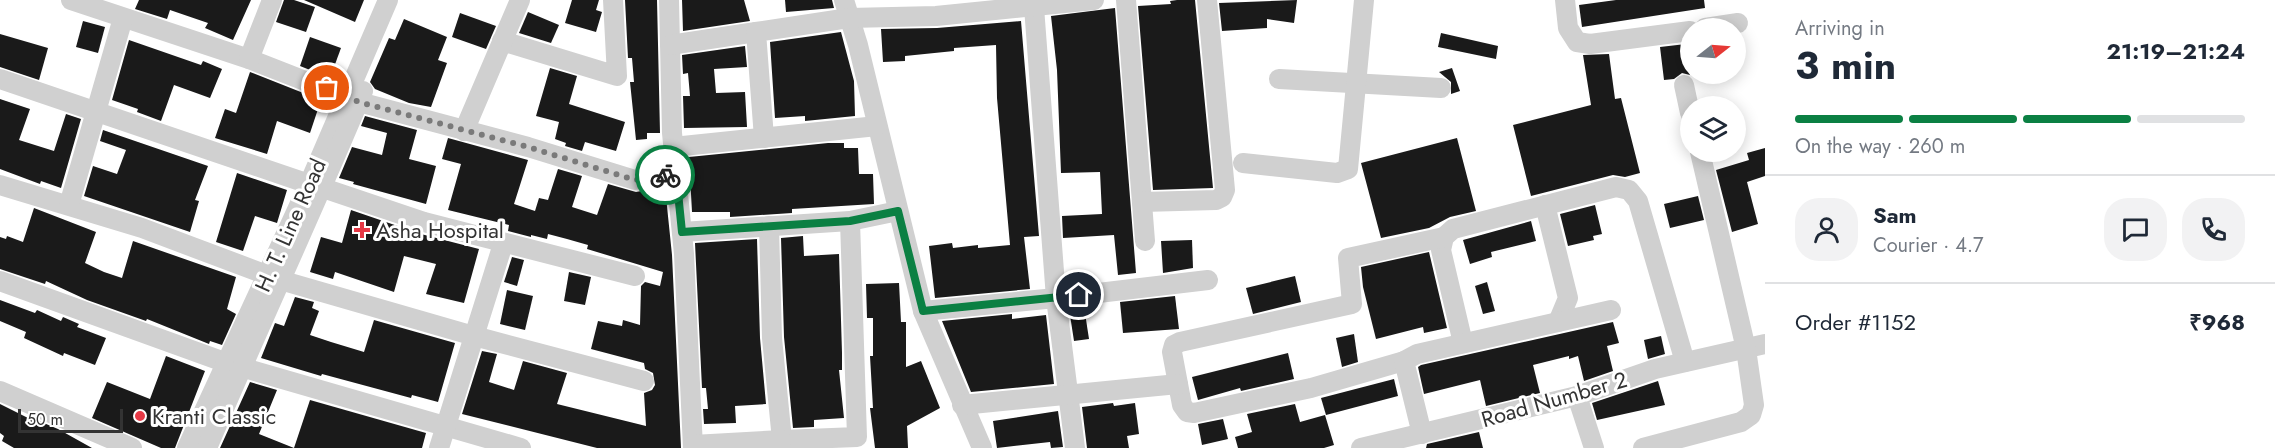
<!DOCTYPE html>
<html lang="en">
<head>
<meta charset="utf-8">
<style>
  body { margin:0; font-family:Jost,sans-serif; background:#f2f2f3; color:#1f2937; height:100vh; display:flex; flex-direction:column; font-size:22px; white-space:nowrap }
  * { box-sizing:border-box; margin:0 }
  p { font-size:20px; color:#747a83 }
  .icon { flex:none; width:33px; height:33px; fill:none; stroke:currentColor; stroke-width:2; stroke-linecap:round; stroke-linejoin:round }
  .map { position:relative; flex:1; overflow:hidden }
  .panel { display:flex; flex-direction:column; background:#fff; width:510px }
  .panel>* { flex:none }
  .needle { width:39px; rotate:73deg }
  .buttons { position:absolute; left:1680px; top:18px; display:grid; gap:12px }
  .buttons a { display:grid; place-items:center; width:66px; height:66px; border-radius:50%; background:#fff; box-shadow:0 3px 15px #0003; font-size:30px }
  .scale { position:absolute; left:18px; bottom:15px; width:105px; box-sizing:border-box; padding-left:6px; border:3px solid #333; border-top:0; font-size:16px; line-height:21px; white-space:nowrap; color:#333; -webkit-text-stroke:4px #fff; paint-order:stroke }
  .pin { position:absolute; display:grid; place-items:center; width:51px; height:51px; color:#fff; margin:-26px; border:3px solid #fff; border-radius:50%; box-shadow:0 2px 6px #0007 }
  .courier { position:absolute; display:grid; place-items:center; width:60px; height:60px; margin:-30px; border:4px solid #0b8043; border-radius:50%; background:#fff; color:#222; box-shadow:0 2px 8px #0007 }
  .head em { font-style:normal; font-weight:700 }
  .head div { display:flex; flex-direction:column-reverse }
  .head { display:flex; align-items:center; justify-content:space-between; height:102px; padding:0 30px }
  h1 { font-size:39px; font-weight:700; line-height:45px }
  .bar { display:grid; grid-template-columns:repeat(4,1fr); gap:9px 6px; align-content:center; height:72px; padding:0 30px }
  .bar i { height:8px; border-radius:4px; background:#e0e1e3 }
  .bar .active { background:#0b8043 }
  .bar p { grid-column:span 4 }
  .line { display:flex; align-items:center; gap:15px; padding:0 30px; border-top:2px solid #e0e1e3 }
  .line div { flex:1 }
  .round { display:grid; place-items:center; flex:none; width:63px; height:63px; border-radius:24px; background:#f2f2f3 }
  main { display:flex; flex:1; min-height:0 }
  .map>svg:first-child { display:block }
  .building { fill:#1a1a1a }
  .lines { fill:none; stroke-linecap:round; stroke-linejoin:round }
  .minor { stroke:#d0d0d0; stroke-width:20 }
  .done { stroke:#7a7a7a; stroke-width:6; stroke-dasharray:0 10.8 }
  .route { stroke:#0b8043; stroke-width:8 }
  .poi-dot { fill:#e63946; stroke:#fff; stroke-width:2 }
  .labels { text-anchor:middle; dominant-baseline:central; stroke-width:6; stroke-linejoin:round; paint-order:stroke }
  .street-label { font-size:22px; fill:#333; stroke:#fff }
  .poi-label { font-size:22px; fill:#333; stroke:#fff; text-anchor:start }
</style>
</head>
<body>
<main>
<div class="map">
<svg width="1765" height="448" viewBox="0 0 1765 448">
  <rect width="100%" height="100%" fill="#fff"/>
  <g class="building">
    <polygon points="139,0 251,0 233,40 205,28 208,23 170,10 167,19 135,9"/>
    <polygon points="284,0 294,0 315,7 306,32 276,22"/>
    <polygon points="304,0 364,0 355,22"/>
    <polygon points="572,0 599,0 596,10 602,12 596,32 565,23"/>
    <polygon points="625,0 657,0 660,133 647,133 647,139 636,140 630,82 634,82 632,58 628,58"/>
    <polygon points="682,0 744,0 750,21 683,31"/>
    <polygon points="785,0 832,0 834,8 786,12"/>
    <polygon points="1177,0 1195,0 1213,188 1153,190 1138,6 1171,4 1170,1"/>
    <polygon points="1297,0 1294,23 1267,19 1267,28 1222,31 1219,3"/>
    <polygon points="1616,0 1704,0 1705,8 1582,27 1579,5"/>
    <polygon points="1115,8 1136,273 1118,275 1114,235 1063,238 1062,216 1102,214 1100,172 1061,173 1057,70 1051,16"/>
    <polygon points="528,12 559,25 551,43 519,33"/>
    <polygon points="460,13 496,26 486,49 452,37"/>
    <polygon points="404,19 447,37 438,60 447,63 431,107 409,103 375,89 370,82 389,38 395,40"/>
    <polygon points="83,21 105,27 98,53 76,47"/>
    <polygon points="1021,21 1039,236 1024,237 1030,289 935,298 929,246 952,243 953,248 978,245 978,248 1010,245 997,98 996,45 954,48 954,51 905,56 905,61 883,62 881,29 937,28"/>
    <polygon points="841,32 854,81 855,116 805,121 805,116 775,118 770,42"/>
    <polygon points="1441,33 1498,46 1496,59 1438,47"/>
    <polygon points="0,34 48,48 39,80 0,67"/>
    <polygon points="310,37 341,48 330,78 300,66"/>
    <polygon points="129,40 201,65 203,61 222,69 210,98 174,85 161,121 137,112 138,109 112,100"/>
    <polygon points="1686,44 1690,75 1682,73 1674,79 1664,80 1660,47"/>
    <polygon points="745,46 747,67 714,69 716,93 745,92 747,127 684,128 683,96 690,96 688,73 683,74 682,55"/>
    <polygon points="1609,54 1615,99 1621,98 1640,173 1625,177 1613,175 1531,196 1513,125 1591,105 1583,55"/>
    <polygon points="550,68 577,76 569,104 625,122 616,151 585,142 582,151 565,146 566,143 555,139 559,122 536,116"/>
    <polygon points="1452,68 1460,91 1451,94 1451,82 1439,72"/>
    <polygon points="250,72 321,100 310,133 277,121 267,154 215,138 225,109 236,113"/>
    <polygon points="0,99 30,109 19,140 54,151 66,114 81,119 61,188 41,181 40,184 0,169"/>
    <polygon points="365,116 417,130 409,159 436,166 426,204 353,184 354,182 339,178 352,147 382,155 387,133 361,126"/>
    <polygon points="103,130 208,166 195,200 199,201 190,232 84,196 93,166 117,174 126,150 100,141"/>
    <polygon points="448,138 528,160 514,204 535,211 539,198 548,200 558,169 582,176 572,207 597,215 608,184 636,192 665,187 672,255 681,448 597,448 462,414 482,351 497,354 489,382 514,390 523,361 567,373 557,404 646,426 644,393 652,390 655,385 653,373 645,369 644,363 591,349 598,321 622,326 623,320 640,325 641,286 645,282 660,286 663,272 587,249 588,245 567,239 548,234 547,239 531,235 531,237 508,231 509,225 448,210 461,164 442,159"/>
    <polygon points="1457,138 1476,211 1450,217 1429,228 1381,238 1361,163"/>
    <polygon points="828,143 844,143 844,148 858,148 859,174 873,174 874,204 792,209 792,213 730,217 730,212 692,212 689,157"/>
    <polygon points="1765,148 1765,176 1747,182 1758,224 1732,232 1716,170 1749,160 1747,153"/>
    <polygon points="237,173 287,190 277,223 255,216 243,251 216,242"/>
    <polygon points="1698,196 1704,220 1670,228 1664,204"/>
    <polygon points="1595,205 1602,234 1593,236 1594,240 1568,246 1560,214"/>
    <polygon points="34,208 96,232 85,263 104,272 122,278 133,241 236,277 227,309 236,314 222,345 210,341 209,344 147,319 146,321 87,300 46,281 45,284 0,269 0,237 6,239 7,236 23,242"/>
    <polygon points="351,210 421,234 479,249 464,303 426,294 436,264 404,256 394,292 335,272 333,279 310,272 321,237 342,243"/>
    <polygon points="1531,221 1536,241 1491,252 1492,257 1470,264 1463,240"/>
    <polygon points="803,236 804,256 839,254 842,353 842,370 839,370 844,418 814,420 814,427 793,428 784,337 781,238"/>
    <polygon points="757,239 760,338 766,404 735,406 736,423 704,424 703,409 708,409 706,388 702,388 695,243"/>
    <polygon points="1192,240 1193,268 1163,273 1161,241"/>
    <polygon points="1429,252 1447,328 1424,333 1423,327 1376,339 1363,287 1361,267"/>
    <polygon points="512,257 524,260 517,286 504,282"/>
    <polygon points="569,272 591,277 585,305 564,301"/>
    <polygon points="1295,276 1301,302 1253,314 1246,288"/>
    <polygon points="1487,282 1495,311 1483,314 1475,286"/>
    <polygon points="899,283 901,322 906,322 906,367 921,361 940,408 907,426 908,448 875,448 870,408 873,408 870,356 873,356 873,318 867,318 866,284"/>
    <polygon points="507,290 533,296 525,330 500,324"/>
    <polygon points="1175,296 1179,329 1123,333 1120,302"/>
    <polygon points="295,297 314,302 312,308 319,311 310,335 331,342 364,352 374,320 455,343 438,402 412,395 411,398 322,374 321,376 261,358 275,323 284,326"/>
    <polygon points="0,300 35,313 37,310 61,321 63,317 79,324 77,327 106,338 95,365 64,353 63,356 24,338 26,332 0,321"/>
    <polygon points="1085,313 1089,339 1074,341 1070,315"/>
    <polygon points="1012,314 1012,319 1046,315 1054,384 971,392 942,321"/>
    <polygon points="1613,322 1619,343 1607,346 1613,371 1584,381 1578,356 1569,359 1569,356 1533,365 1540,393 1486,406 1480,380 1424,394 1418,367 1421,365"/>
    <polygon points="1354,334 1358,362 1342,367 1336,338"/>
    <polygon points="1661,336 1665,354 1648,359 1644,340"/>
    <polygon points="1288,353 1294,379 1241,391 1240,388 1198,400 1192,377"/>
    <polygon points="166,356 205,371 175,448 161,448 92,418 107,382 150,399"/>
    <polygon points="1394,379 1398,396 1326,415 1321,398"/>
    <polygon points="1658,381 1665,405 1597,420 1592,403"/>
    <polygon points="250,382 277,390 259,434 294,448 220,448"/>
    <polygon points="310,400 426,433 422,448 294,448"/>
    <polygon points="1113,403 1114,406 1135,403 1139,434 1127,436 1129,448 1087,448 1082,407"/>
    <polygon points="0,404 38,423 39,421 58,429 92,448 14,448 2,441 4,436 0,433"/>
    <polygon points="1295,404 1300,422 1325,415 1334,445 1324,448 1238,448 1235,437 1252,432 1247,414"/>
    <polygon points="1058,411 1063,447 1051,448 1050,442 997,448 993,421"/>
    <polygon points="1223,419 1228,439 1202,445 1198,424"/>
    <polygon points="1479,432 1483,448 1426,448 1427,444"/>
  </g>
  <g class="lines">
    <g class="minor">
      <polyline points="71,0 249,59 359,102 528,147 635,180 676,173"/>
      <polyline points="669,0 672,133 684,254 693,448"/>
      <polyline points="844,0 858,45 923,311 982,448"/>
      <polyline points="1126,0 1145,241"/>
      <polyline points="1565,0 1568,28 1577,42 1590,44 1690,31"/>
      <polyline points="1034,7 1056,298 1208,280"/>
      <polyline points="1705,28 1738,23"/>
      <polyline points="502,41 617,76 613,0"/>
      <polyline points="670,45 756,32"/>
      <polyline points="249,59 272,0"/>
      <polyline points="0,79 309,184"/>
      <polyline points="1279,79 1441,88"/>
      <polyline points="1684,85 1690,113"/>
      <polyline points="464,131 520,0"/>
      <polyline points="764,138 756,32 849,18 936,16 1094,0"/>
      <polyline points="673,147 877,126"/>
      <polyline points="1243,163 1337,173 1348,169 1364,0"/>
      <polyline points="0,185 142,228 267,275"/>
      <polyline points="323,188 424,222 635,276"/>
      <polyline points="1142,202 1216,200 1222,197 1225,190 1207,0"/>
      <polyline points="69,205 123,18"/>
      <polyline points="1545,205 1568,298 1558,322"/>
      <polyline points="769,226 772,338 782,440 857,437 850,221"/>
      <polyline points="682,232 850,221 898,211"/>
      <polyline points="280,280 474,336 644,381"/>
      <polyline points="0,281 227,363 521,448"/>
      <polyline points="923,311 1056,298 1075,448"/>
      <polyline points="1463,343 1441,250 1444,237 1453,229 1616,187 1629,190 1638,201 1685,362"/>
      <polyline points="1404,361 1311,388 1194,413 1187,412 1182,405 1172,352 1174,345 1180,342 1352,304 1348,258 1444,237"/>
      <polyline points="0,391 132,448"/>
      <polyline points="1577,396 1594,448"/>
      <polyline points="962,405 1178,384"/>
      <polyline points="1422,434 1404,361 1417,354 1611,310"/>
      <polyline points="693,445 782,440"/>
      <polyline points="187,448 309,184 388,0"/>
      <path d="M207,448C258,328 313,211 363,91"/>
      <polyline points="439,448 503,244"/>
      <polyline points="1361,448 1577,396 1655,369 1765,344"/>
      <polyline points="1643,448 1741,422 1751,415 1754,405 1746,349 1700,152"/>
    </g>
  </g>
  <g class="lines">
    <polyline class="done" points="327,88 359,102 528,147 635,180 665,175"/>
    <polyline class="route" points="665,175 676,173 682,232 850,221 898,211 923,311 1079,295"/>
  </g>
  <g class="poi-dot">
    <path d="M359 221h6v6h6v6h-6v6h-6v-6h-6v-6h6z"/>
    <circle cx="140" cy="416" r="6"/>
  </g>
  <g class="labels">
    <g class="street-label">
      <text transform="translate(290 225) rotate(-66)">H. T. Line Road</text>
      <text transform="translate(1554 399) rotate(-16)">Road Number 2</text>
    </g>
    <g class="poi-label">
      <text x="376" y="230">Asha Hospital</text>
      <text x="152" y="416">Kranti Classic</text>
    </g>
  </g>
</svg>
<div class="buttons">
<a><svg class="needle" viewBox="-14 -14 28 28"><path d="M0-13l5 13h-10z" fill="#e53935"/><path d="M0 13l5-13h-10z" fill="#747a83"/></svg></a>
<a><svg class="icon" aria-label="layers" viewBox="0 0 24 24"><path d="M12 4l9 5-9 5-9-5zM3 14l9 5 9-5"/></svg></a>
</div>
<div class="scale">50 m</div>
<div class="pin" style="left:327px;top:88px;background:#ea580c"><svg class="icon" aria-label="bag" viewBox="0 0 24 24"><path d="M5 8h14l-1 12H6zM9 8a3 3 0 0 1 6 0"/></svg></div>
<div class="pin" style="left:1079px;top:295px;background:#1f2937"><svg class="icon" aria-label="home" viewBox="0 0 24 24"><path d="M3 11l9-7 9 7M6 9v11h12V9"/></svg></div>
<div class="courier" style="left:665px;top:175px"><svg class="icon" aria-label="bike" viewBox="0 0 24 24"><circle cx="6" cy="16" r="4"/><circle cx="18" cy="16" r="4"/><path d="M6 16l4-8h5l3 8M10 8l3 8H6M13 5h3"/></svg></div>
</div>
<section class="panel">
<div class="head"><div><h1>3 min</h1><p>Arriving in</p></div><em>21:19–21:24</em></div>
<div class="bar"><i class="active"></i><i class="active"></i><i class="active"></i><i></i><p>On the way · 260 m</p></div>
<div class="line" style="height:108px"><a class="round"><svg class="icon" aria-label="person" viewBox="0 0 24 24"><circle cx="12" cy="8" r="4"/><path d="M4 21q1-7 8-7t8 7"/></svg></a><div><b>Sam</b><p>Courier · 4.7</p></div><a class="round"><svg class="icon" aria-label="chat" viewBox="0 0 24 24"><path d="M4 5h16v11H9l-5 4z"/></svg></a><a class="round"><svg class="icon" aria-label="phone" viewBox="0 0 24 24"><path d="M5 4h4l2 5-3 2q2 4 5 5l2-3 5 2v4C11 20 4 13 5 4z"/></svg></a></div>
<div class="line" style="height:78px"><div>Order #1152</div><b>₹968</b></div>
</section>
</main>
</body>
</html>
